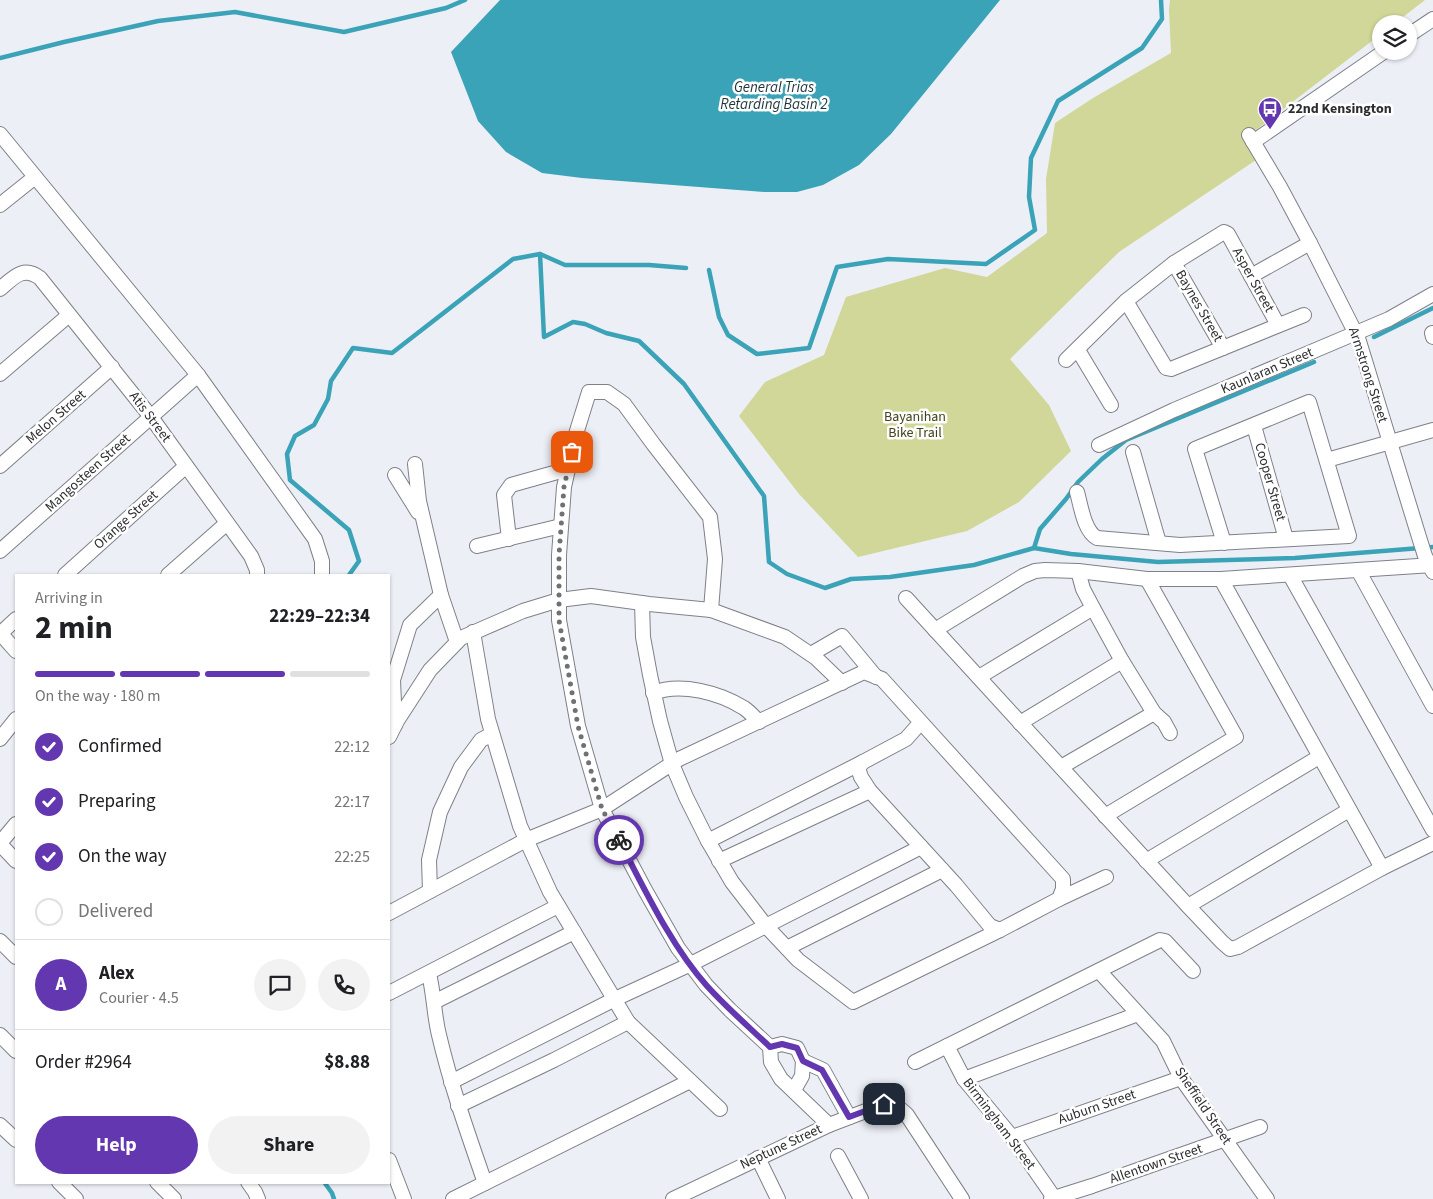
<!DOCTYPE html>
<html lang="en">
<head>
<meta charset="utf-8">
<style>
  body { margin:0; font-family:"Source Sans 3",sans-serif; background:#f2f2f2; color:#202124; height:100vh; display:flex; flex-direction:column; font-size:19px; white-space:nowrap }
  * { box-sizing:border-box; margin:0 }
  p { font-size:16px; color:#757577 }
  .icon { flex:none; width:28px; height:28px; fill:none; stroke:currentColor; stroke-width:2; stroke-linecap:round; stroke-linejoin:round }
  .map { position:relative; flex:1; overflow:hidden }
  .side { position:absolute; left:15px; top:574px; width:375px; height:610px; display:flex; flex-direction:column; background:#fff; border-radius:0px; box-shadow:0 1px 4px #0004 }
  .side>* { flex:none }
  .buttons { position:absolute; left:1372px; top:15px; display:grid; gap:10px }
  .buttons a { display:grid; place-items:center; width:45px; height:45px; border-radius:50%; background:#fff; box-shadow:0 1px 4px #0004; font-size:25px }
  .pin { position:absolute; display:grid; place-items:center; width:42px; height:42px; color:#fff; margin:-21px; border-radius:10px; box-shadow:0 2px 8px #0006 }
  .courier { position:absolute; display:grid; place-items:center; width:50px; height:50px; margin:-25px; border:4px solid #6337af; border-radius:50%; background:#fff; color:#222; box-shadow:0 1px 6px #0007 }
  .summary em { font-style:normal; font-weight:700 }
  .summary div { display:flex; flex-direction:column-reverse }
  .summary { display:flex; align-items:center; justify-content:space-between; height:85px; padding:0 20px }
  h1 { font-size:32px; font-weight:700; line-height:38px }
  .bar { display:grid; grid-template-columns:repeat(4,1fr); gap:8px 5px; align-content:center; height:60px; padding:0 20px }
  .bar i { height:6px; border-radius:4px; background:#e0e0e0 }
  .bar .current { background:#6337af }
  .bar p { grid-column:span 4 }
  .line { display:flex; align-items:center; gap:12px; padding:0 20px; border-top:1px solid #e0e0e0 }
  .line div { flex:1 }
  .round { display:grid; place-items:center; flex:none; width:52px; height:52px; border-radius:26px; background:#f2f2f2 }
  ol { padding:0 20px; list-style:none }
  li { display:flex; align-items:center; gap:15px; height:55px }
  li p { margin-inline-start:auto }
  li .icon { padding:5px; border-radius:50%; background:#6337af; color:#fff; stroke-width:4 }
  li:last-child { color:#757577 }
  li i { width:28px; height:28px; border:2px solid #e0e0e0; border-radius:50% }
  .cta { display:flex; gap:10px; margin-top:auto; padding:10px 20px }
  .cta a { flex:1; height:58px; border-radius:30px; background:#6337af; color:#fff; font-size:20px; font-weight:700; line-height:58px; text-align:center }
  .cta a+a { background:#f2f2f2; color:#202124 }
  .map>svg:first-child { display:block }
  .green { fill:#d0d798 }
  .water { fill:#3aa3b7 }
  .lines { fill:none; stroke-linecap:round; stroke-linejoin:round }
  .stream { stroke:#3aa3b7; stroke-width:4.5 }
  .minor-casing { stroke:#7e8187; stroke-width:16 }
  .minor { stroke:#fff; stroke-width:14 }
  .done { stroke:#707175; stroke-width:5; stroke-dasharray:0 9 }
  .route { stroke:#6337af; stroke-width:6 }
  .labels { text-anchor:middle; dominant-baseline:central; stroke-width:5; stroke-linejoin:round; paint-order:stroke }
  .poi-label { font-size:14px; font-weight:bold; fill:#2c2d30; stroke:#fff; text-anchor:start }
  .street-label { font-size:14px; fill:#2c2d30; stroke:#fff }
  .park-label { font-size:14px; fill:#40441b; stroke:#fff }
  .water-label { font-size:15px; font-style:italic; fill:#1d353a; stroke:#fff }
</style>
</head>
<body>
<div class="map">
<svg width="1433" height="1199" viewBox="0 0 1433 1199">
  <rect width="100%" height="100%" fill="#edeff6"/>
  <polygon class="green" points="1170,0 1425,0 1394,24 1381,24 1381,34 1243,140 1256,160 1119,252 1010,359 1049,405 1071,451 1019,502 967,531 858,557 799,494 739,416 765,382 824,355 846,297 945,268 987,277 1047,233 1046,179 1055,123 1093,98 1171,53 1169,10"/>
  <polygon class="water" points="500,0 1000,0 891,134 859,165 823,185 797,192 764,192 582,178 542,173 506,152 478,121 451,52"/>
  <g class="lines">
    <g class="stream">
      <polyline points="0,58 64,42 158,21 235,12 344,32 446,8 465,0"/>
      <polyline points="540,254 544,337 573,322 585,324 606,333 639,341 684,384 764,496 769,562 787,574 825,588 851,579 890,577 974,565 1034,548 1040,529 1066,499 1078,482 1102,459 1126,440 1314,362"/>
      <polyline points="709,270 719,317 728,335 757,354 809,348 837,267 888,259 986,264 1035,230 1029,197 1031,158 1058,101 1142,48 1162,19 1161,0"/>
      <polyline points="1374,337 1433,308"/>
      <polyline points="1034,548 1071,554 1158,562 1295,558 1433,547"/>
      <polyline points="349,575 359,561 349,530 290,480 287,454 295,436 314,425 328,399 331,381 353,348 392,353 513,259 540,254 565,265 649,265 686,268"/>
      <polyline points="324,1182 332,1193 334,1199"/>
    </g>
    <g class="minor-casing">
      <g id="minor">
        <polyline points="1409,35 1433,19"/>
        <polyline points="0,134 198,375 315,539 322,561 322,575"/>
        <polyline points="1249,135 1280,187 1310,243 1358,338 1419,537 1425,556 1433,572"/>
        <polyline points="1253,142 1385,51"/>
        <polyline points="0,205 35,177"/>
        <polyline points="1174,263 1223,348"/>
        <polyline points="1251,276 1310,243"/>
        <path d="M0,289C13,278 23,265 40,278L151,417L251,556L257,570V575"/>
        <polyline points="1126,301 1166,368 1171,369 1304,315"/>
        <polyline points="1432,333 1433,337"/>
        <polyline points="1078,350 1111,405"/>
        <polyline points="1066,360 1126,301 1174,263 1224,232 1228,234 1278,325"/>
        <polyline points="0,374 69,315"/>
        <polyline points="1254,426 1286,539"/>
        <polyline points="1099,445 1174,410 1389,319 1433,294"/>
        <polyline points="1133,452 1159,543"/>
        <polyline points="1327,460 1433,430"/>
        <polyline points="415,464 419,501 441,595 457,642"/>
        <polyline points="0,466 112,367"/>
        <polyline points="395,475 418,512"/>
        <path d="M1077,492C1081,506 1084,531 1097,538L1180,545L1349,536L1309,402L1195,449L1224,543"/>
        <polyline points="509,539 504,495 511,485 568,469"/>
        <polyline points="477,546 561,526"/>
        <polyline points="0,551 198,375"/>
        <polyline points="1358,570 1433,706"/>
        <polyline points="1078,571 1083,589 1093,608 1122,661 1154,713 1164,722 1170,733"/>
        <polyline points="65,575 186,466"/>
        <polyline points="168,575 227,523"/>
        <polyline points="1290,575 1433,830"/>
        <polyline points="1221,579 1382,868"/>
        <polyline points="906,598 1188,906 1222,942 1230,949 1238,947 1382,868 1433,843"/>
        <polyline points="642,603 643,637 650,675 660,721 672,764 686,797 708,841 732,882 766,926 798,960 853,1002 1000,930"/>
        <polyline points="711,610 715,559 710,517 654,445 624,404 607,392 589,392 576,434 564,487 559,555 559,620 578,726 602,809 645,890 678,948 706,985 730,1010 770,1047 771,1062 781,1079 829,1125"/>
        <polyline points="935,630 1023,576 1035,571 1045,570 1078,571 1147,579 1221,579 1433,565"/>
        <polyline points="473,632 488,719 520,826 550,892 628,1022 720,1109"/>
        <polyline points="0,633 16,651"/>
        <polyline points="0,634 16,619"/>
        <polyline points="811,654 842,636 876,677"/>
        <polyline points="979,677 1093,608"/>
        <path d="M653,693C681,682 720,693 744,708C750,712 754,717 759,722"/>
        <polyline points="1020,723 1122,661"/>
        <polyline points="395,725 393,680 410,625 441,595"/>
        <polyline points="389,737 397,721 430,670 461,638 523,611 559,600 591,596 649,604 711,610 785,637 816,658 842,683"/>
        <polyline points="0,739 16,719"/>
        <polyline points="1061,767 1154,713"/>
        <polyline points="1105,816 1236,737 1147,579"/>
        <polyline points="708,841 863,762"/>
        <polyline points="0,843 16,824"/>
        <polyline points="0,844 16,861"/>
        <polyline points="719,861 870,791"/>
        <polyline points="1146,861 1319,757"/>
        <polyline points="430,891 429,860 440,812 461,767 481,740 492,734"/>
        <polyline points="1059,899 1106,877"/>
        <polyline points="1188,906 1349,810"/>
        <polyline points="389,913 526,840 602,809 679,759 864,672 882,679 1063,879 1063,889 1059,899 1000,930 990,926 956,885 870,791 861,777 858,768 863,762 906,739 921,722"/>
        <polyline points="0,941 16,957"/>
        <polyline points="787,948 942,870"/>
        <polyline points="1099,971 1163,1041 1181,1078 1267,1199"/>
        <path d="M429,974C434,994 434,1015 439,1035C451,1086 468,1134 485,1183"/>
        <polyline points="389,993 558,906"/>
        <polyline points="434,1002 574,932"/>
        <polyline points="0,1035 16,1051"/>
        <polyline points="947,1046 964,1079 1012,1137 1055,1199"/>
        <polyline points="770,1047 782,1044 797,1048 803,1061 802,1076 794,1090"/>
        <polyline points="803,1061 823,1070 849,1117"/>
        <polyline points="915,1062 1160,940 1165,941 1193,971"/>
        <polyline points="964,1079 1138,1014"/>
        <polyline points="451,1082 615,999 691,964 921,847"/>
        <polyline points="458,1106 554,1060 628,1022"/>
        <polyline points="0,1125 16,1140"/>
        <polyline points="1012,1137 1181,1078"/>
        <polyline points="838,1156 861,1199"/>
        <polyline points="758,1158 778,1199"/>
        <polyline points="389,1160 404,1199"/>
        <polyline points="59,1182 76,1199"/>
        <polyline points="157,1182 174,1199"/>
        <polyline points="248,1182 255,1192 258,1199"/>
        <polyline points="453,1199 690,1081"/>
        <path d="M673,1199L829,1125L884,1104C895,1104 899,1107 907,1115L962,1199"/>
        <polyline points="1051,1199 1092,1186 1260,1127"/>
      </g>
    </g>
    <use href="#minor" class="minor"/>
  </g>
  <g class="lines">
    <polyline class="done" points="572,452 564,487 559,555 559,620 578,726 602,809 619,840"/>
    <path class="route" d="M619,840C644,888 671,946 707,986C727,1008 749,1027 770,1047L782,1044L797,1048L803,1061L822,1070L849,1117L884,1104"/>
  </g>
  <defs>
    <g id="bus-pin" transform="scale(1.25)"><path d="M0 17L-7.5 6A9.5 9.5 0 1 1 7.5 6Z" fill="#6337af" stroke="#fff"/><path d="M-5-6H5V4H4V6H2V4H-2V6H-4V4H-5ZM-3.5-4V0h7V-4ZM-3.5 1.2v1.5H-2V1.2ZM2 1.2v1.5H3.5V1.2Z" fill="#fff"/></g>
  </defs>
  <g fill-rule="evenodd">
    <use href="#bus-pin" x="1270" y="109"/>
  </g>
  <g class="labels">
    <g class="poi-label">
      <text x="1288" y="109">22nd Kensington</text>
    </g>
    <g class="street-label">
      <text transform="translate(1253 280) rotate(61)">Asper Street</text>
      <text transform="translate(1199 306) rotate(60)">Baynes Street</text>
      <text transform="translate(1267 371) rotate(-23)">Kaunlaran Street</text>
      <text transform="translate(1368 375) rotate(72)">Armstrong Street</text>
      <text transform="translate(56 417) rotate(-41)">Melon Street</text>
      <text transform="translate(150 417) rotate(53)">Atis Street</text>
      <text transform="translate(88 473) rotate(-42)">Mangosteen Street</text>
      <text transform="translate(1270 482) rotate(74)">Cooper Street</text>
      <text transform="translate(126 520) rotate(-42)">Orange Street</text>
      <text transform="translate(1203 1106) rotate(56)">Sheffield Street</text>
      <text transform="translate(1097 1107) rotate(-19)">Auburn Street</text>
      <text transform="translate(999 1124) rotate(53)">Birmingham Street</text>
      <text transform="translate(781 1147) rotate(-25)">Neptune Street</text>
      <text transform="translate(1156 1164) rotate(-19)">Allentown Street</text>
    </g>
    <g class="park-label">
      <text x="915" y="417">Bayanihan<tspan x="915" dy="16">Bike Trail</tspan></text>
    </g>
    <g class="water-label">
      <text x="774" y="87">General Trias<tspan x="774" dy="17">Retarding Basin 2</tspan></text>
    </g>
  </g>
</svg>
<div class="buttons">
<a><svg class="icon" aria-label="layers" viewBox="0 0 24 24"><path d="M12 4l9 5-9 5-9-5zM3 14l9 5 9-5"/></svg></a>
</div>
<div class="pin" style="left:572px;top:452px;background:#ea580c"><svg class="icon" aria-label="bag" viewBox="0 0 24 24"><path d="M5 8h14l-1 12H6zM9 8a3 3 0 0 1 6 0"/></svg></div>
<div class="pin" style="left:884px;top:1104px;background:#1f2937"><svg class="icon" aria-label="home" viewBox="0 0 24 24"><path d="M3 11l9-7 9 7M6 9v11h12V9"/></svg></div>
<div class="courier" style="left:619px;top:840px"><svg class="icon" aria-label="bike" viewBox="0 0 24 24"><circle cx="6" cy="16" r="4"/><circle cx="18" cy="16" r="4"/><path d="M6 16l4-8h5l3 8M10 8l3 8H6M13 5h3"/></svg></div>
<section class="side">
<div class="summary"><div><h1>2 min</h1><p>Arriving in</p></div><em>22:29–22:34</em></div>
<div class="bar"><i class="current"></i><i class="current"></i><i class="current"></i><i></i><p>On the way · 180 m</p></div>
<ol>
<li><svg class="icon" aria-label="check" viewBox="0 0 24 24"><path d="M5 12l5 5 9-10"/></svg>Confirmed<p>22:12</p></li>
<li><svg class="icon" aria-label="check" viewBox="0 0 24 24"><path d="M5 12l5 5 9-10"/></svg>Preparing<p>22:17</p></li>
<li><svg class="icon" aria-label="check" viewBox="0 0 24 24"><path d="M5 12l5 5 9-10"/></svg>On the way<p>22:25</p></li>
<li><i></i>Delivered</li>
</ol>
<div class="line" style="height:90px"><b class="round" style="background:#6337af;color:#fff">A</b><div><b>Alex</b><p>Courier · 4.5</p></div><a class="round"><svg class="icon" aria-label="chat" viewBox="0 0 24 24"><path d="M4 5h16v11H9l-5 4z"/></svg></a><a class="round"><svg class="icon" aria-label="phone" viewBox="0 0 24 24"><path d="M5 4h4l2 5-3 2q2 4 5 5l2-3 5 2v4C11 20 4 13 5 4z"/></svg></a></div>
<div class="line" style="height:65px"><div>Order #2964</div><b>$8.88</b></div>
<div class="cta"><a>Help</a><a>Share</a></div>
</section>
</div>
</body>
</html>
